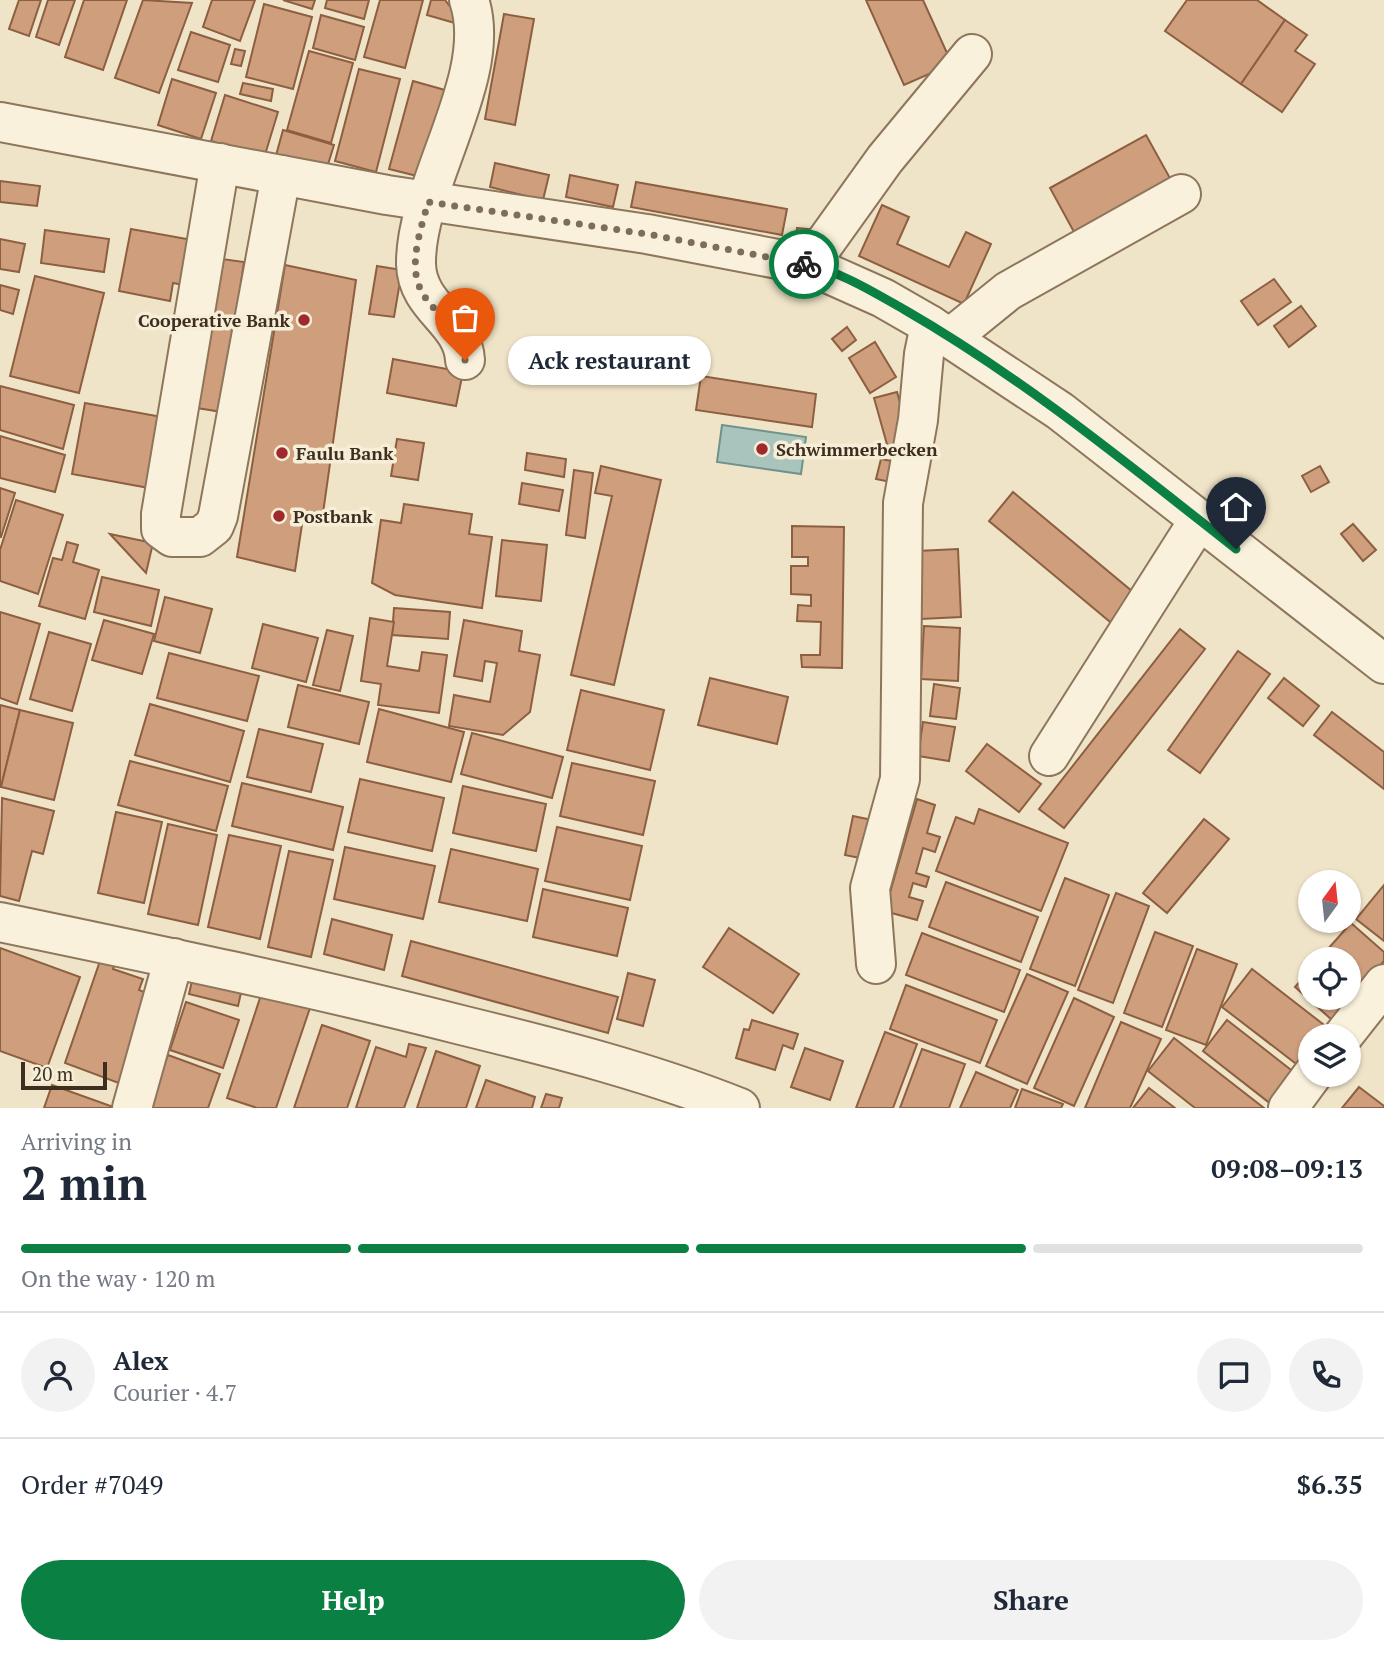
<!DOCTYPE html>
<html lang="en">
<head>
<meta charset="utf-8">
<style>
  body { margin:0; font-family:"PT Serif",serif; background:#f2f2f3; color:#1f2937; height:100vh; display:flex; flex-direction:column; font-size:26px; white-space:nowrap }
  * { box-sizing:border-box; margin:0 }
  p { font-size:23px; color:#747a83 }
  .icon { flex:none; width:38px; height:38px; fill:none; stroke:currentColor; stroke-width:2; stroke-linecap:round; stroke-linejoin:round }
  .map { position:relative; height:1108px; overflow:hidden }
  .sheet { display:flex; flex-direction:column; background:#fff; flex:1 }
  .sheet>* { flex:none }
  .needle { width:46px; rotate:15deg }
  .tools { position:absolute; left:1298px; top:870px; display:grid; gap:14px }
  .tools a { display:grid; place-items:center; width:63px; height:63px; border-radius:50%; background:#fff; box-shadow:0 2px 5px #0004; font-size:35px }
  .scale { position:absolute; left:21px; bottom:18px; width:86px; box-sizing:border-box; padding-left:7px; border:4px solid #3d2e20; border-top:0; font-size:19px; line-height:24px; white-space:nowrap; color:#3d2e20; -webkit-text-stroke:5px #f7eed8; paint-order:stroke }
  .pin { position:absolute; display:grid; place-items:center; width:60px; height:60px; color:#fff; margin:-72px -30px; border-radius:50% 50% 50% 0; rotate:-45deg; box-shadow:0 0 7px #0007 }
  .pin .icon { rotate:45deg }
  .courier { position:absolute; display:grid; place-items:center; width:70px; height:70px; margin:-35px; border:5px solid #0b8043; border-radius:50%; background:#fff; color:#222; box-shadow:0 2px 9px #0007 }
  .bubble { position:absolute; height:49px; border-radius:24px; background:#fff; box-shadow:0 2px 5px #0004; font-size:23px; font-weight:800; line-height:49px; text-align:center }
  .summary em { font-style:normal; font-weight:800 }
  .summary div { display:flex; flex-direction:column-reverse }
  .summary { display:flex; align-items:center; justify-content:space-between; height:119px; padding:0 21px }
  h1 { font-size:46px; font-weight:800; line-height:52px }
  .bar { display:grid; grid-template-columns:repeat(4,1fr); gap:10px 7px; align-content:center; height:84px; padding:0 21px }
  .bar i { height:9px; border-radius:5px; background:#e0e1e3 }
  .bar .selected { background:#0b8043 }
  .bar p { grid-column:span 4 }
  .line { display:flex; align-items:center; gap:18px; padding:0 21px; border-top:2px solid #e0e1e3 }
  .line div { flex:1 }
  .round { display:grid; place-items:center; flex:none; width:74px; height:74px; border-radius:37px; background:#f2f2f3 }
  .button { display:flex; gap:14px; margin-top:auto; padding:14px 21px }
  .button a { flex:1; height:80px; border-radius:42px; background:#0b8043; color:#fff; font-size:28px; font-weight:800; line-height:80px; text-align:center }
  .button a+a { background:#f2f2f3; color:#1f2937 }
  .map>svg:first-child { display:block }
  .water { fill:#a9c4bc; stroke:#6f938a; stroke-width:2 }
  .building { fill:#cf9f7d; stroke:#8d5f41; stroke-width:2 }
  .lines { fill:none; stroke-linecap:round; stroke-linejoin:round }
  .minor-casing { stroke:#8d765c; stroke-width:42 }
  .minor { stroke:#faf1dc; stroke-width:38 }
  .done { stroke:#7c6e5b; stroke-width:7; stroke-dasharray:0 12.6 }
  .route { stroke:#0b8043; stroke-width:9 }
  .poi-dot { fill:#9e2a2b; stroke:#f7eed8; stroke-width:2.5 }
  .labels { text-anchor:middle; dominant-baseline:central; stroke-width:7; stroke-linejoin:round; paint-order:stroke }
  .poi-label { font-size:18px; font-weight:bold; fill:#3d2e20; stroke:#f7eed8; text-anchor:start }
</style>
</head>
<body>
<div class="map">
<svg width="1384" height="1108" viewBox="0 0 1384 1108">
  <rect width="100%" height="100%" fill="#f0e4c8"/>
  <polygon class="water" points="722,425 806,437 801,474 717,462"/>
  <g class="building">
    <polygon points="19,0 41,0 29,36 9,29"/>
    <polygon points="48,0 75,0 59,45 36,37"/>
    <polygon points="84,0 127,0 103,70 65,57"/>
    <polygon points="143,0 192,3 159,93 115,78"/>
    <polygon points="212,0 255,0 240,41 203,27"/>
    <polygon points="283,0 315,0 312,9"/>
    <polygon points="327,0 369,0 364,19 325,8"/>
    <polygon points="380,0 423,0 405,68 364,57"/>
    <polygon points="431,0 445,0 465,26 427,15"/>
    <polygon points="866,0 923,0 952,64 904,85"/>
    <polygon points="1187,0 1257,0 1285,20 1241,84 1165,31"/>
    <polygon points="264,4 312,17 293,89 246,77"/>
    <polygon points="504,14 534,19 515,125 485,119"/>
    <polygon points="321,15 364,27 355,60 313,48"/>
    <polygon points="1285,20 1307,35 1295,51 1315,64 1282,112 1241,84"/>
    <polygon points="191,32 230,45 218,82 178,70"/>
    <polygon points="235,49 245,51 241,66 231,64"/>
    <polygon points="309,51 353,63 331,143 287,130"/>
    <polygon points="359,69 400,79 376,172 335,161"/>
    <polygon points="172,79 216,93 201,139 158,125"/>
    <polygon points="413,81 452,92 429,179 389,169"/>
    <polygon points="243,83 273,89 271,101 240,94"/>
    <polygon points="225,95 278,112 264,158 211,141"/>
    <polygon points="283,130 334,145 325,174 275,159"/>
    <polygon points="1146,135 1171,180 1074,232 1050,188"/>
    <polygon points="495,163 549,175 543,200 490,187"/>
    <polygon points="570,175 618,185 613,207 566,197"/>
    <polygon points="0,181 40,186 37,206 0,202"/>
    <polygon points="636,182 787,209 782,235 631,207"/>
    <polygon points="882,205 909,217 897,244 949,267 966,232 991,244 964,304 859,256"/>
    <polygon points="797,228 818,230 816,246 795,243"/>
    <polygon points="131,229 198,241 189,286 173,283 170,301 119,291"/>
    <polygon points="45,230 109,239 104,272 41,263"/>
    <polygon points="0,239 25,244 19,272 0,269"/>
    <polygon points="200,256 244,262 222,412 178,405"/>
    <polygon points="285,265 356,280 323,513 304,511 295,571 237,557"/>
    <polygon points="377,266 402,270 394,317 369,314"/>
    <polygon points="35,276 104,293 79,393 10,376"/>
    <polygon points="1274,279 1291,302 1258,325 1241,301"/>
    <polygon points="0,285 19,290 13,314 0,310"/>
    <polygon points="1301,306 1316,326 1289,347 1274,326"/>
    <polygon points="847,327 856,340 842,351 832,339"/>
    <polygon points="875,342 896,377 870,393 849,358"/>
    <polygon points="393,359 463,372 456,406 387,393"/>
    <polygon points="701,376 816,394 812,427 696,410"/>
    <polygon points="0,386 74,405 63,449 0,430"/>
    <polygon points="897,392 911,441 888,448 874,398"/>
    <polygon points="85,403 173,419 160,490 72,474"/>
    <polygon points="0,436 65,455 55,492 0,478"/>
    <polygon points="397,439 424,443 418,480 391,476"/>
    <polygon points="527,453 566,459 564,477 525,470"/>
    <polygon points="881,459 901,463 896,483 876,479"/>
    <polygon points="601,466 661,480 614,685 571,675 612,496 595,493"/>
    <polygon points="1320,466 1329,482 1311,492 1302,476"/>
    <polygon points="574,470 593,473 585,538 566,535"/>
    <polygon points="522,483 563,490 559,511 519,504"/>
    <polygon points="0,488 15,493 1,537 0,537"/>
    <polygon points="1013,492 1145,602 1121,631 989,521"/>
    <polygon points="16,500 63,515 38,594 0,581 0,550"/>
    <polygon points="404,504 472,514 469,534 492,537 482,608 395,595 372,583 381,520 401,523"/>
    <polygon points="1353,524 1376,550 1363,561 1341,534"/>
    <polygon points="792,526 844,527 842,668 802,667 801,655 820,655 821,622 797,621 798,605 811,606 811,595 791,594 791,566 808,566 808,557 792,557"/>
    <polygon points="110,534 153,543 146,573"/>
    <polygon points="502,540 547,545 541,601 496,596"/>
    <polygon points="67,542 78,545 73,562 99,570 85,619 39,606 53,558 62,560"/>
    <polygon points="958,549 961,617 921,619 917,551"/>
    <polygon points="102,577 159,590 151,626 94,612"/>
    <polygon points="165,597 212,609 200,653 154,641"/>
    <polygon points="394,608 450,612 448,639 392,635"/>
    <polygon points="0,612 40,624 17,704 0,698"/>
    <polygon points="370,618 394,622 387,666 419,671 422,652 447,655 439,713 378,705 381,684 361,681"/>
    <polygon points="104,620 154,634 142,674 92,660"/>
    <polygon points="464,620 522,631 519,651 540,655 530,712 503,735 449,726 454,695 490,702 497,663 485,661 482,681 454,676"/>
    <polygon points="263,624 318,638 306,682 252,668"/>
    <polygon points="924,626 960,628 958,681 921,679"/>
    <polygon points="1180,629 1205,649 1064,828 1039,809"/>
    <polygon points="327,630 353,636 340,691 313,685"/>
    <polygon points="49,632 91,644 72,711 30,699"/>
    <polygon points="1238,651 1270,674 1200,773 1168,750"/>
    <polygon points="169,653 259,676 247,721 157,698"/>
    <polygon points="710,678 788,697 777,744 698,725"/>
    <polygon points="1284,678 1319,706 1303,726 1268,698"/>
    <polygon points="934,684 960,688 956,719 930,716"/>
    <polygon points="298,685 369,702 359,744 288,727"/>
    <polygon points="581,690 664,710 650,770 567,750"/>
    <polygon points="150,704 244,731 230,782 135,755"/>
    <polygon points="0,705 20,710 1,787 0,787"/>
    <polygon points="379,709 464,732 451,782 367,762"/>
    <polygon points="20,710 73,723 54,800 1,787"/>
    <polygon points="1332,712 1384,752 1384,789 1314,735"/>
    <polygon points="923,722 955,727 949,761 918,756"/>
    <polygon points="259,729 323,744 311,792 247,777"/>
    <polygon points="472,733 563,757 552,798 461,774"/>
    <polygon points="987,744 1041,784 1019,812 966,771"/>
    <polygon points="130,761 228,786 216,831 118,805"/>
    <polygon points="572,763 655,781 643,835 560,816"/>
    <polygon points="360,779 444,798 432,851 348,832"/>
    <polygon points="242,783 343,807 333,850 232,826"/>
    <polygon points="463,786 546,804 536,851 453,833"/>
    <polygon points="2,798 54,811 43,854 32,851 19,901 0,896"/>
    <polygon points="917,799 935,805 927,833 940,837 935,852 923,848 916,873 929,877 926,887 913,883 909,897 923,901 917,920 888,912 891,904 887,903"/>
    <polygon points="979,809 1068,843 1041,911 936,871 956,817 974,824"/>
    <polygon points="116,812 162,822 144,903 98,893"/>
    <polygon points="853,816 877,821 870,860 845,855"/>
    <polygon points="1204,819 1229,839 1167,913 1143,893"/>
    <polygon points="168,824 217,835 198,925 148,914"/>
    <polygon points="557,827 642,846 630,900 545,881"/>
    <polygon points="229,835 281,846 260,939 208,927"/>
    <polygon points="345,847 435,866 423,919 334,899"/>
    <polygon points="451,849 538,869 527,921 439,902"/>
    <polygon points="289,851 333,860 311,957 268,947"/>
    <polygon points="1065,878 1109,895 1075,986 1030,969"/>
    <polygon points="946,882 1038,917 1021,962 929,927"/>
    <polygon points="1384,885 1384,941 1356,919"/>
    <polygon points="543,889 628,908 617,956 533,937"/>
    <polygon points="1116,893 1149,906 1113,1003 1078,990"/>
    <polygon points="332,919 392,935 384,970 324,954"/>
    <polygon points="1351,923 1384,952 1384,961 1332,1020 1295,987 1311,969 1311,998 1349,998 1349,959 1319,959"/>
    <polygon points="729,928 799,974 773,1013 703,967"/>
    <polygon points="1155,932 1193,946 1162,1027 1124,1013"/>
    <polygon points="922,933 1020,970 1004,1012 906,975"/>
    <polygon points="411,941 618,997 608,1033 402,976"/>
    <polygon points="0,948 80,977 47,1068 0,1051"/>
    <polygon points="1197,949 1237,964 1206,1045 1166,1030"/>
    <polygon points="101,958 115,963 113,969 143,979 139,990 154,996 124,1085 65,1063"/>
    <polygon points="1252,969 1337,1035 1311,1036 1311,1069 1308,1073 1222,1007"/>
    <polygon points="194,972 243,984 238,1006 189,994"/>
    <polygon points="628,973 655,980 643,1026 617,1019"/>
    <polygon points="1027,974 1068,992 1027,1084 986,1066"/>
    <polygon points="906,985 997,1020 980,1063 890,1029"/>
    <polygon points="262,992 310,1008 276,1108 257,1108 227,1098"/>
    <polygon points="1074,998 1114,1017 1074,1106 1034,1088"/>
    <polygon points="186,1002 239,1020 223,1068 170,1050"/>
    <polygon points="752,1020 798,1034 793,1049 783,1045 775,1070 736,1058 744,1029 749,1030"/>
    <polygon points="1227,1020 1304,1080 1276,1108 1203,1051"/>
    <polygon points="1121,1022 1161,1039 1130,1108 1085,1108"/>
    <polygon points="322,1025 370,1041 347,1108 294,1108"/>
    <polygon points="885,1032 917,1044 893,1108 856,1108"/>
    <polygon points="1174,1038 1264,1108 1195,1108 1148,1071"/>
    <polygon points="409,1044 426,1048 404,1108 356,1108 376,1047 406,1057"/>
    <polygon points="805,1048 843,1061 830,1100 791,1087"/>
    <polygon points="922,1049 965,1064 949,1108 900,1108"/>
    <polygon points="436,1051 480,1066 466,1108 417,1108"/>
    <polygon points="168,1055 220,1074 208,1108 149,1108"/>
    <polygon points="976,1072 1018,1090 1010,1108 960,1108"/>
    <polygon points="486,1080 535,1097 532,1108 476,1108"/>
    <polygon points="52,1085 116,1108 44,1108"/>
    <polygon points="1359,1087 1384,1106 1384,1108 1342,1108"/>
    <polygon points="1149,1088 1175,1108 1133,1108"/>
    <polygon points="1022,1089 1063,1104 1061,1108 1015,1108"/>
    <polygon points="546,1094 562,1098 559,1108 541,1108"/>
  </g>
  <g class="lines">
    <g class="minor-casing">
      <g id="minor">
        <polyline points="0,122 387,195 647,234 809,265 883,298 930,325 1060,411 1384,664"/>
        <polyline points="220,163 161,514 161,529 172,537 200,537 214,526 218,516 281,175"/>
        <polyline points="809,265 885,159 972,54"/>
        <polyline points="950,338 1008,291 1181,194"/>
        <path d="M465,360C463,320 417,308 416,264C415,184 495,76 469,0"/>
        <polyline points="1049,756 1199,520"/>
        <path d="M0,922C154,954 308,986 461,1025C555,1048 650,1072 740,1108"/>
        <polyline points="876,964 870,888 900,779 903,503 918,420 924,354 930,325"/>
        <polyline points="1343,1036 1384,984"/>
        <polyline points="132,1108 174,958"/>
        <polyline points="1288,1108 1313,1074"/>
      </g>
    </g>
    <use href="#minor" class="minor"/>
  </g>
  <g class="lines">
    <path class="done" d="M465,360C463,323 429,315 418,283C410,258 422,226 428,202L647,234L804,264"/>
    <path class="route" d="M804,264C838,270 875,293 905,310C1023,378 1129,465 1236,549"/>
  </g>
  <g class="poi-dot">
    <circle cx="304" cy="320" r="7"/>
    <circle cx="762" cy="449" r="7"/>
    <circle cx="282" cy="453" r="7"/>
    <circle cx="279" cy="516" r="7"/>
  </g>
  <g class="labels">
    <g class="poi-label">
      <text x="290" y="320" text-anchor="end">Cooperative Bank</text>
      <text x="776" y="449">Schwimmerbecken</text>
      <text x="296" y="453">Faulu Bank</text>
      <text x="293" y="516">Postbank</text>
    </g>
  </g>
</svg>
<div class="tools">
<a><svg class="needle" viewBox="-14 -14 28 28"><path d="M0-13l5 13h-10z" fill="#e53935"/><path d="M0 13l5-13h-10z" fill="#747a83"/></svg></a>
<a><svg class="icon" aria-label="locate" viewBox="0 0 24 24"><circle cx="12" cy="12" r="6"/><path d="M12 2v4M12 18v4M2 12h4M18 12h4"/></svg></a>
<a><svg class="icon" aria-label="layers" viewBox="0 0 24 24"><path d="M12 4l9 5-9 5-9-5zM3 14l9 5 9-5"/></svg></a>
</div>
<div class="scale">20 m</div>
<div class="pin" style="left:465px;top:360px;background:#ea580c"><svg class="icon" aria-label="bag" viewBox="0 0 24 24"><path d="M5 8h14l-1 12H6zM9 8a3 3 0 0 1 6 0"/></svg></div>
<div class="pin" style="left:1236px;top:549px;background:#1f2937"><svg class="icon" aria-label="home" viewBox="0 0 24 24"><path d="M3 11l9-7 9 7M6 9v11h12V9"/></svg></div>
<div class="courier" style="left:804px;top:264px"><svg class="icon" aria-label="bike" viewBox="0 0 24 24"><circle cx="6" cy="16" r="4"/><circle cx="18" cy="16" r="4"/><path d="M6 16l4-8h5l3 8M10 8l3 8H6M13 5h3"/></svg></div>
<div class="bubble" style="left:508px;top:336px;width:203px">Ack restaurant</div>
</div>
<section class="sheet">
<div class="summary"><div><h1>2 min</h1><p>Arriving in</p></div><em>09:08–09:13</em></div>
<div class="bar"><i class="selected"></i><i class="selected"></i><i class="selected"></i><i></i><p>On the way · 120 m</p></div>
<div class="line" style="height:126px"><a class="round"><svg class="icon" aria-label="person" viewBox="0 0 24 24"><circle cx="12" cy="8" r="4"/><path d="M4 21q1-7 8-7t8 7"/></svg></a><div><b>Alex</b><p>Courier · 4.7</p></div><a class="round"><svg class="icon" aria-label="chat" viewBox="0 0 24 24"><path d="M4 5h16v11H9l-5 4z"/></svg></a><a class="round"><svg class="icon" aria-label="phone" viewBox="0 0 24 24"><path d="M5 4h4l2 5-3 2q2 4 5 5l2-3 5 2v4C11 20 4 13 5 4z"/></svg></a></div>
<div class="line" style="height:91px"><div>Order #7049</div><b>$6.35</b></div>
<div class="button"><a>Help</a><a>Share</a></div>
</section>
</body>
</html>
